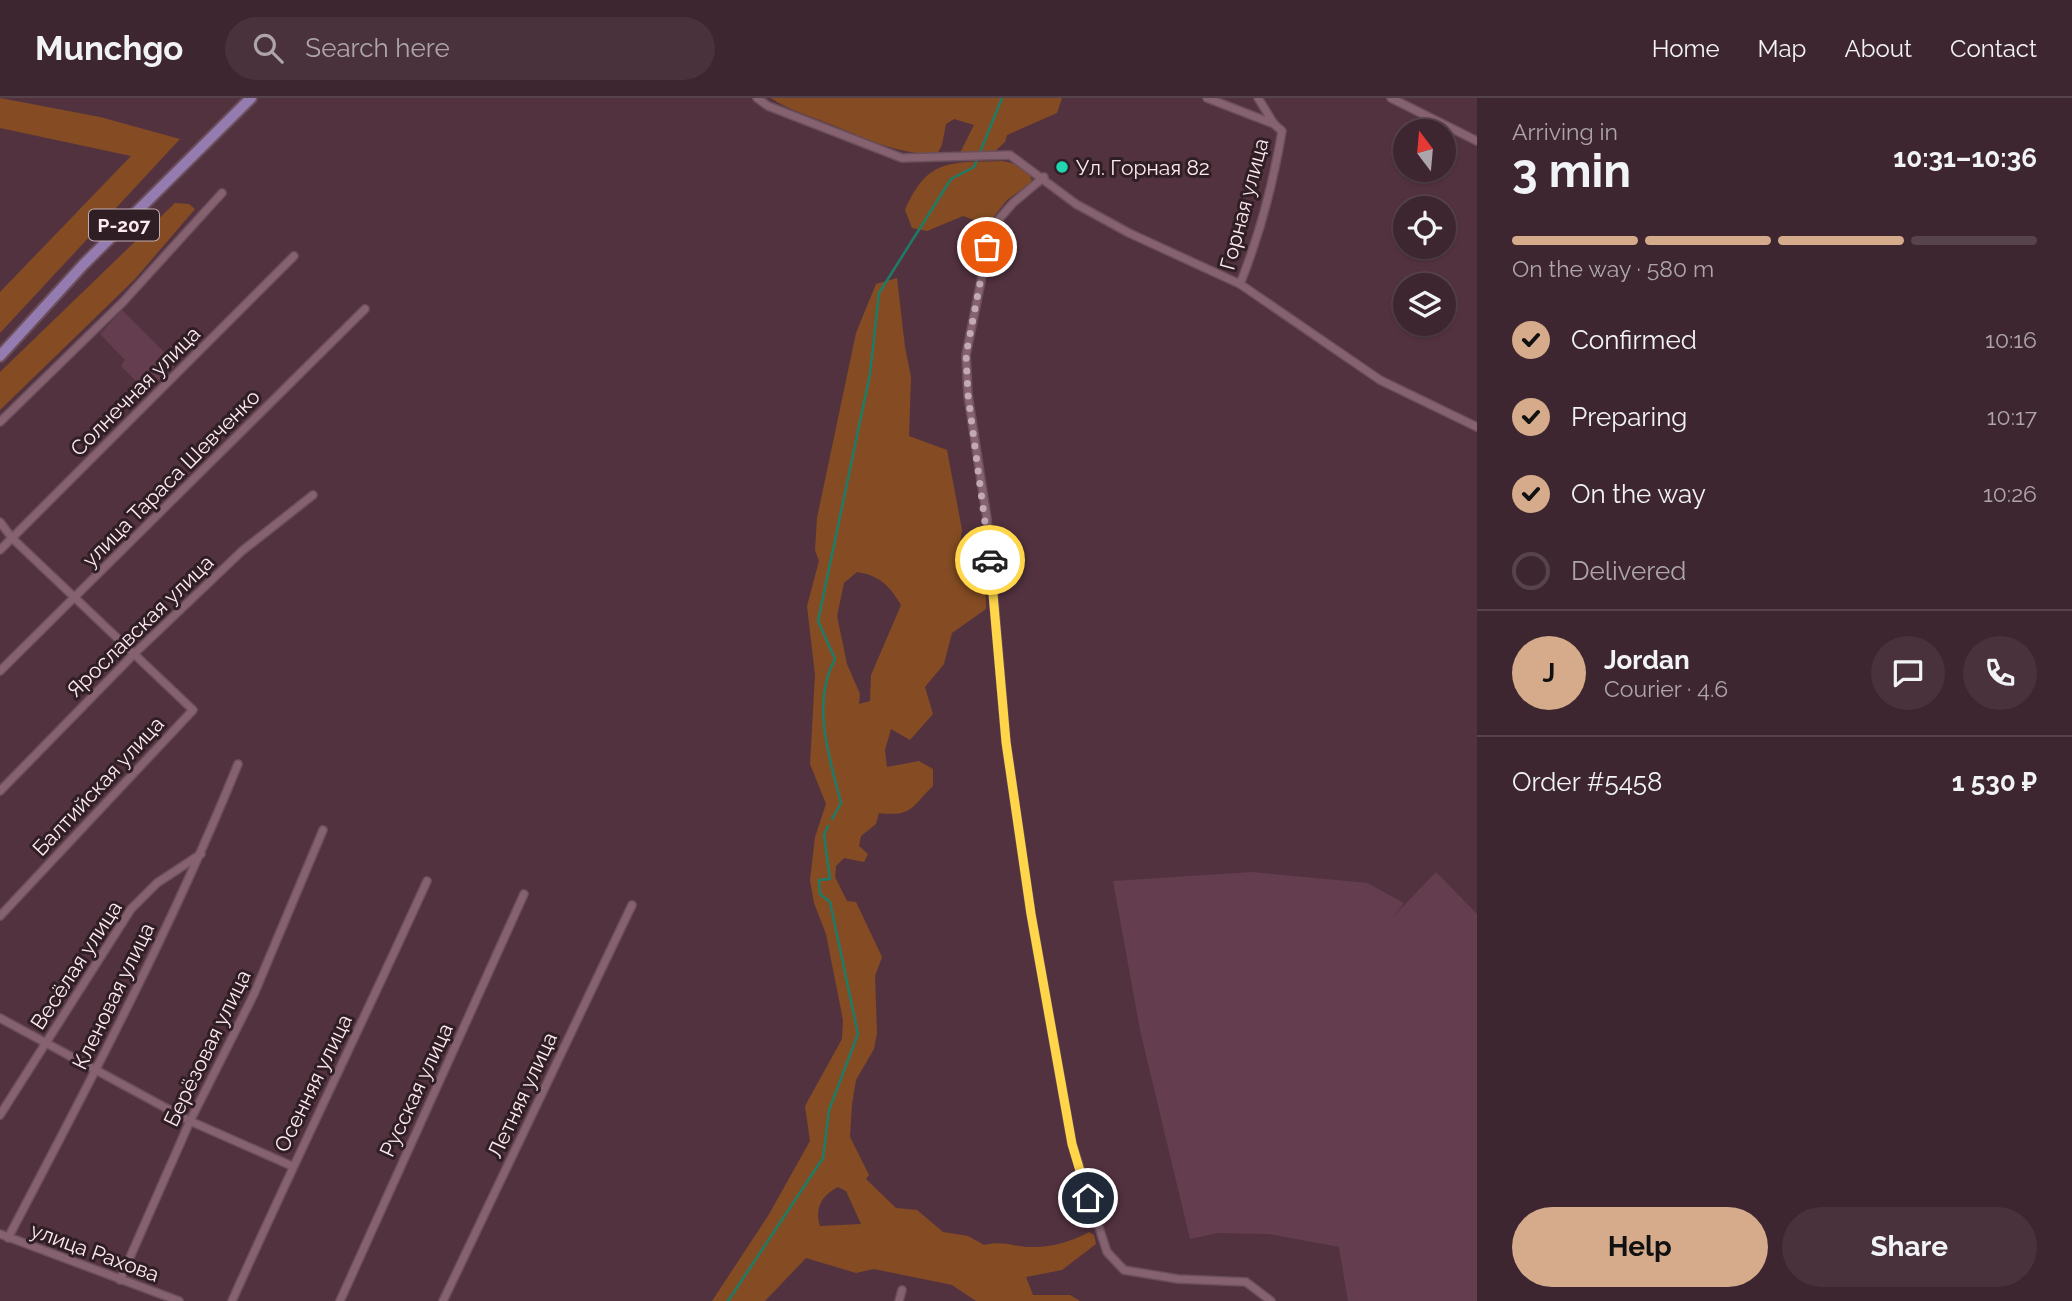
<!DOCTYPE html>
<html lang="en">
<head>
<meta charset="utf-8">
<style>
  body { margin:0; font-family:Raleway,sans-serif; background:#49323c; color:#f1f3f6; height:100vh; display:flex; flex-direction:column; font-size:26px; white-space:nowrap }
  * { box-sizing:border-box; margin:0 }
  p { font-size:23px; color:#ada5ab }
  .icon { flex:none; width:38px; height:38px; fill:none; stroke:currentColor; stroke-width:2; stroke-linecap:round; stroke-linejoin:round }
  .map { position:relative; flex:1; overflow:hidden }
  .panel { display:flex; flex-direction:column; background:#3e2630; width:595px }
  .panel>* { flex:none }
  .needle { width:46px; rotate:344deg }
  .buttons { position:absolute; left:1393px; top:21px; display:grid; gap:14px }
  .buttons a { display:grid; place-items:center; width:63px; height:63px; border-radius:50%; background:#3e2630; box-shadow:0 2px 5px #0004,0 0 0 2px #57434c; font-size:35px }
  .pin { position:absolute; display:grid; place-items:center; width:60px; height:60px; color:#fff; margin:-30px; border:4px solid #fff; border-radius:50%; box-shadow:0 2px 7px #0007 }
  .courier { position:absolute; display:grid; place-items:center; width:70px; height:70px; margin:-35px; border:5px solid #ffd54a; border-radius:50%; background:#fff; color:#222; box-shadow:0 2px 9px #0007 }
  .headline em { font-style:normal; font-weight:700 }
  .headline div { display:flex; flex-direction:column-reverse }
  .headline { display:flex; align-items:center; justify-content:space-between; height:119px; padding:0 35px }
  h1 { font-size:46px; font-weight:700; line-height:52px }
  .bar { display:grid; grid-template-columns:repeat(4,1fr); gap:10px 7px; align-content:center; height:84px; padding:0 35px }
  .bar i { height:9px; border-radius:5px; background:#57434c }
  .bar .current { background:#d6ab8b }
  .bar p { grid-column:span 4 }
  .line { display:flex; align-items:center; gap:18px; padding:0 35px; border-top:2px solid #57434c }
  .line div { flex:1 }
  .round { display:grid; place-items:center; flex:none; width:74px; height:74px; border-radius:37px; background:#49323c }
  ol { padding:0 35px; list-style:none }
  li { display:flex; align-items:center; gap:21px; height:77px }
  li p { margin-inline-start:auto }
  li .icon { padding:7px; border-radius:50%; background:#d6ab8b; color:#111; stroke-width:4 }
  li:last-child { color:#ada5ab }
  li i { width:38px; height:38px; border:4px solid #57434c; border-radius:50% }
  .action { display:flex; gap:14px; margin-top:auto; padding:14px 35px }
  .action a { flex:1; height:80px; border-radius:42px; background:#d6ab8b; color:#111; font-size:28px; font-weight:700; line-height:80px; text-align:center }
  .action a+a { background:#49323c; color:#f1f3f6 }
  header { display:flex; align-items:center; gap:42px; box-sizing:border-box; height:98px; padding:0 35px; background:#3e2630; border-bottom:2px solid #57434c }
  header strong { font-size:33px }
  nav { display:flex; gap:38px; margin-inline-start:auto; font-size:24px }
  .search { width:490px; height:63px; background:#49323c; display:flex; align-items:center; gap:18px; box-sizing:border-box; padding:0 24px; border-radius:38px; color:#ada5ab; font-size:26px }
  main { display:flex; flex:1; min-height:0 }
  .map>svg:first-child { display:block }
  .built { fill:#643e4e }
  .green { fill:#854c23; fill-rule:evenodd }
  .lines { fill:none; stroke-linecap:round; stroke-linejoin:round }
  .stream { stroke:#1d7c67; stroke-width:2.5 }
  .street-casing { stroke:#6b4f5b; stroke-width:10 }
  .primary-casing { stroke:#6b4f5b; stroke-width:14 }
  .street { stroke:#866270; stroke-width:7 }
  .primary { stroke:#957cb0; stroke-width:10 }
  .done { stroke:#c3a9b3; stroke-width:7; stroke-dasharray:0 12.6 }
  .route { stroke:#ffd54a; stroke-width:9 }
  .poi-dot { fill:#20d5b0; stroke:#2f1f25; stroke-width:2.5 }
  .labels { text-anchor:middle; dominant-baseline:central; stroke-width:6; stroke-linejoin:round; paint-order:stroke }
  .shield { fill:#2f1f25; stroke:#c1acb4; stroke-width:2 }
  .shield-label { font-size:19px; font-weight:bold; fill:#ffe9f1 }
  .poi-label { font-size:21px; fill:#ffe9f1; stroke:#2f1f25; text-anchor:start }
  .street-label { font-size:21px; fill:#ffe9f1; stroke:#2f1f25 }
</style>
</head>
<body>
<header>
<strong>Munchgo</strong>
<div class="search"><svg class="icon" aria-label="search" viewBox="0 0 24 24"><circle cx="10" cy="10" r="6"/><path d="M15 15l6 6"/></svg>Search here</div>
<nav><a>Home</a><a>Map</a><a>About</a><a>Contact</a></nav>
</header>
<main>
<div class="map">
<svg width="1477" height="1203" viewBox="0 0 1477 1203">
  <rect width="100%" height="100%" fill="#533240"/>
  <g class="built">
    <polygon points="122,212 176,266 147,294 121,268 125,262 100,236"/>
    <polygon points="1252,774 1367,785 1404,805 1392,820 1436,774 1477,816 1477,1203 1348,1203 1339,1149 1269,1136 1217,1135 1190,1141 1140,932 1113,783"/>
  </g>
  <g class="green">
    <polygon points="0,0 100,19 180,41 0,235 0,194 131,58 0,30"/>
    <path d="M771,0H1062L1057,15L1007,37L1005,44L992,56L960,55L974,27L954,21L946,26L942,47L937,56C896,57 864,39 827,25C808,17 788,12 771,0Z"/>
    <path d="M1002,63C1015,65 1030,70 1032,84L1007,102L987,127L963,118L927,133L912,130L905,112C928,59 951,65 1002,63Z"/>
    <polygon points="175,105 189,106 195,111 135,181 0,312 0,274"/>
    <path d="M897,180L905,249L911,279L909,338L947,352L962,432L959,451L962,465L985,474L986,511L952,535L944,566L925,589L933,616L910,642L891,631L885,652L887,669L919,663L933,671V688C911,709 913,719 879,715L876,726L861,738L859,748L868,756L864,764L844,760L836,768L835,779L847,803L856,804L882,859L875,878L877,935L874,951L856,982L852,1006L850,1039L869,1077L866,1081L896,1110L917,1112L943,1134L968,1138L984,1147C1006,1142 1015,1150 1034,1149C1052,1149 1073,1143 1089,1134L1094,1137L1096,1146L1062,1172L1026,1179L1033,1197H1070L1080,1203H976L952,1187L874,1171L856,1175L806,1160L765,1203H712L768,1118L810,1043L805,1008L842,941L843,922L826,836L814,805L810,782L815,739L826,706L810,666L815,577L807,508L819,463L815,452L817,420L856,235L876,186ZM857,474C879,477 890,488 901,507L871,577L870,603L859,606L860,596L847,566L837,518L844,485ZM838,1089L846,1093L861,1126L820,1128C814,1110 822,1097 838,1089Z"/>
  </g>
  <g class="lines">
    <g class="stream">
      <path d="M832,721L841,705C829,659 811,605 835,561L818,523L870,276L879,195L951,81L974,69L1002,0"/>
      <polyline points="728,1203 823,1060 829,1012 858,936 830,804 820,796 819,782 830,781 824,737 828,728"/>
    </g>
    <g class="street-casing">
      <g id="street">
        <polyline points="757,0 768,8 902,60 1010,57 1076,106 1129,135 1240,186 1380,282 1477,329"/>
        <path d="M1207,0L1274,26L1282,33C1273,86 1260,136 1240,186"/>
        <polyline points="1258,0 1274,26"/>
        <polyline points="1391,0 1477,43"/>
        <polyline points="1044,79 1013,105 992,129 966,257 968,297 987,421 1006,644 1031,816 1072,1046 1107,1154 1124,1172 1178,1181 1246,1184 1271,1203"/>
        <polyline points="0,324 123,204 222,95"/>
        <polyline points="0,424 12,440 193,612 0,818"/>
        <polyline points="0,452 294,158"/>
        <polyline points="0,573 365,211"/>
        <polyline points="0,693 135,555 242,453 313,397"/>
        <polyline points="0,920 190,1023 292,1068"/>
        <polyline points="0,1017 131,811 157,785 201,756"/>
        <polyline points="0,1136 179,1203"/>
        <path d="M8,1140C90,984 172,829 238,666"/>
        <polyline points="120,1182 190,1023 254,896 323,732"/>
        <path d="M232,1203C295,1062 363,924 427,783"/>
        <polyline points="340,1203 524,796"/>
        <polyline points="443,1203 632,807"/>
        <polyline points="899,1203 902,1192"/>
      </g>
    </g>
    <g class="primary-casing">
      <polyline id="primary" points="0,258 83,167 251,0"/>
    </g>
    <use href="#street" class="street"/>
    <use href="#primary" class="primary"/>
  </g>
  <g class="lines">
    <polyline class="done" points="987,149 966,257 968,297 990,462"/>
    <polyline class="route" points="990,462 1006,644 1031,816 1072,1046 1088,1100"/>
  </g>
  <circle class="poi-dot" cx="1062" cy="69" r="7"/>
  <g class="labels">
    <rect class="shield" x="89" y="111.5" width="70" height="31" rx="5"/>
    <g class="shield-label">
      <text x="124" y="127">Р-207</text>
    </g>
    <g class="poi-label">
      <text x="1076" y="69">Ул. Горная 82</text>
    </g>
    <g class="street-label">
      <text transform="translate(1244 106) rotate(-75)">Горная улица</text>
      <text transform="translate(135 293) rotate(-45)">Солнечная улица</text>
      <text transform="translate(171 380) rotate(-45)">улица Тараса Шевченко</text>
      <text transform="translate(140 528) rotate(-44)">Ярославская улица</text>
      <text transform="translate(98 688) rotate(-47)">Балтийская улица</text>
      <text transform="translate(76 867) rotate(-57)">Весёлая улица</text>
      <text transform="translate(113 898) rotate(-64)">Кленовая улица</text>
      <text transform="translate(207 950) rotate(-64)">Берёзовая улица</text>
      <text transform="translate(313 985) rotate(-64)">Осенняя улица</text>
      <text transform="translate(416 992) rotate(-65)">Русская улица</text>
      <text transform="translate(522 997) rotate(-65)">Летняя улица</text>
      <text transform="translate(95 1154) rotate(20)">улица Рахова</text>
    </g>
  </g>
</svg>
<div class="buttons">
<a><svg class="needle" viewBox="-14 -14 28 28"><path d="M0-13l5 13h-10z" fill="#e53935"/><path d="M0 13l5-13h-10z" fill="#ada5ab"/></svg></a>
<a><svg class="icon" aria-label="locate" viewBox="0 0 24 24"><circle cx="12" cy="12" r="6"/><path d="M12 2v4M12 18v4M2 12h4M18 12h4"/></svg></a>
<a><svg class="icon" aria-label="layers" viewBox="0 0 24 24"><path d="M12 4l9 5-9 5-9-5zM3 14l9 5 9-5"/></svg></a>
</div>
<div class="pin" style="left:987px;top:149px;background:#ea580c"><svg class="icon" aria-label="bag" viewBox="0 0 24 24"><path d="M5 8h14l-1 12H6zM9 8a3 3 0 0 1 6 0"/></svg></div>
<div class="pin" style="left:1088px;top:1100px;background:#1f2937"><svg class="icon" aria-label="home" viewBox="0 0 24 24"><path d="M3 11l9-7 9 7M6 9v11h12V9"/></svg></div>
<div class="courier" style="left:990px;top:462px"><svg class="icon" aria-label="car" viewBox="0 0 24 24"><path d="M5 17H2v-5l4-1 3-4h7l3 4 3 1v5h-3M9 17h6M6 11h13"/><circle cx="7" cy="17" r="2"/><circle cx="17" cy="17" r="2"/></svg></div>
</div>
<section class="panel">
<div class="headline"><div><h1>3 min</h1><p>Arriving in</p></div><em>10:31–10:36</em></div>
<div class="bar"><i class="current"></i><i class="current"></i><i class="current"></i><i></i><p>On the way · 580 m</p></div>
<ol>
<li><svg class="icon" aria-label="check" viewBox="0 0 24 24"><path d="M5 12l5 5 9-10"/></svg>Confirmed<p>10:16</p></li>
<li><svg class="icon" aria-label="check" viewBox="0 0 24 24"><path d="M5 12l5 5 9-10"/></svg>Preparing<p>10:17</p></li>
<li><svg class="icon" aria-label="check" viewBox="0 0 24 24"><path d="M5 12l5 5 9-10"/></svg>On the way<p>10:26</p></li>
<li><i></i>Delivered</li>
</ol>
<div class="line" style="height:126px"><b class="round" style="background:#d6ab8b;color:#111">J</b><div><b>Jordan</b><p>Courier · 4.6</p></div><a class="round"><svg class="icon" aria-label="chat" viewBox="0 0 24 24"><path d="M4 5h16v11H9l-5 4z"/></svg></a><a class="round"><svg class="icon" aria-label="phone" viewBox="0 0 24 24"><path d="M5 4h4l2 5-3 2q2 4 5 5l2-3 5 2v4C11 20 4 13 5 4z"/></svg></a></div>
<div class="line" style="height:91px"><div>Order #5458</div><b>1 530 ₽</b></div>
<div class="action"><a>Help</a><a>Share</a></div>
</section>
</main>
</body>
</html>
